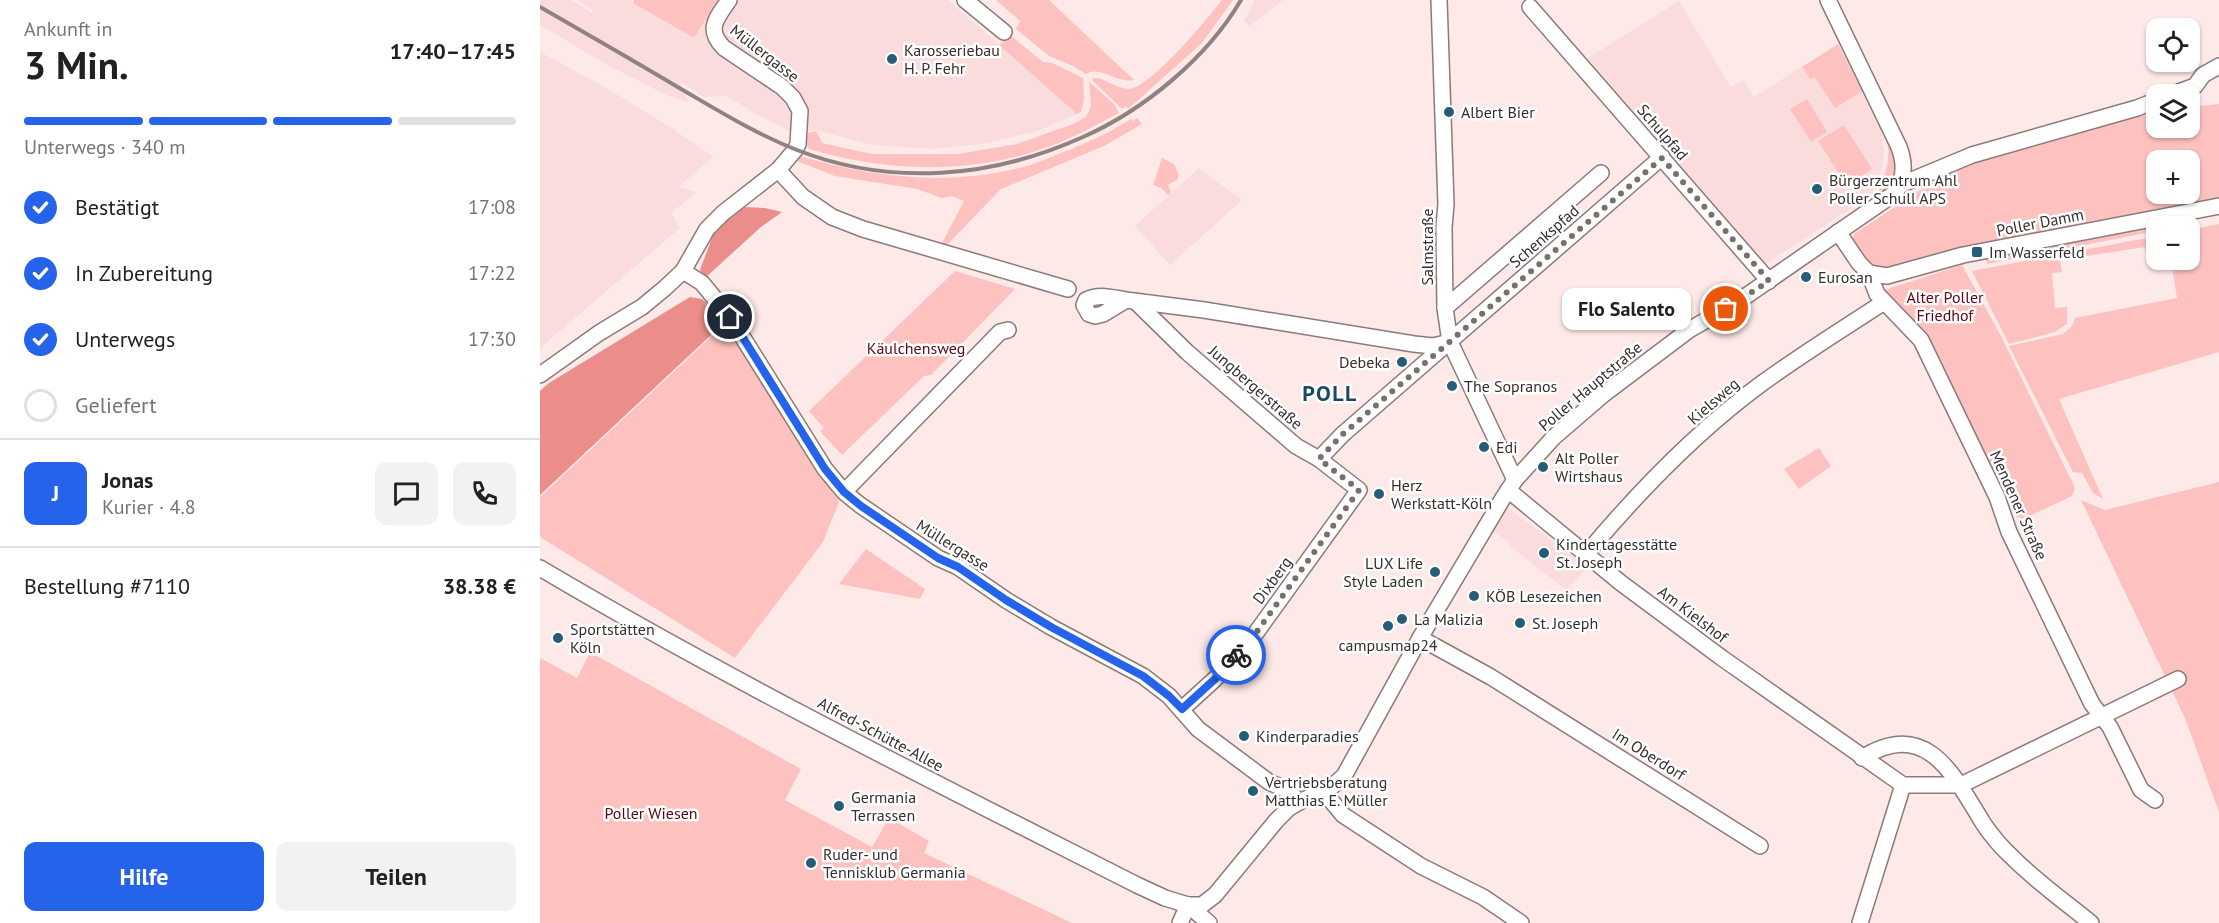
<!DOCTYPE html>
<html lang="de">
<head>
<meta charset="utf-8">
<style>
  body { margin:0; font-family:"PT Sans",sans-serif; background:#f2f2f2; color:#202124; height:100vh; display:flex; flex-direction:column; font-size:22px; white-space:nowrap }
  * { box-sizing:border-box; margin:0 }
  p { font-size:20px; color:#757577 }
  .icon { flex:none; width:33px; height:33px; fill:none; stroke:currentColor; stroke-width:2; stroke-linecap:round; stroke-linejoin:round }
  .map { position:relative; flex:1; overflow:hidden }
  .details { display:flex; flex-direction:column; background:#fff; width:540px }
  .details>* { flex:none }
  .buttons { position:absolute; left:1606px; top:18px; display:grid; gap:12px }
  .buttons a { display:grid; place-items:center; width:54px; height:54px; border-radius:12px; background:#fff; box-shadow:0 2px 4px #0004; font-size:30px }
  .pin { position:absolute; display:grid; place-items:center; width:51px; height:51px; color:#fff; margin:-26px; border:3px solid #fff; border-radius:50%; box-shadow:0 2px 6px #0007 }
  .courier { position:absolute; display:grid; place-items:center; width:60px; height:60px; margin:-30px; border:4px solid #2563eb; border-radius:50%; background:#fff; color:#222; box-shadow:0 2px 8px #0007 }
  .bubble { position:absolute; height:42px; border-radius:12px; background:#fff; box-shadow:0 2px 4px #0004; font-size:20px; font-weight:700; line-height:42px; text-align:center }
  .head em { font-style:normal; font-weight:700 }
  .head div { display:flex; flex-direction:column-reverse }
  .head { display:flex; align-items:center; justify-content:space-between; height:102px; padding:0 24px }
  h1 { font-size:39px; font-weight:700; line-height:45px }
  .bar { display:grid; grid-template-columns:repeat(4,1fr); gap:9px 6px; align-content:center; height:72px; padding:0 24px }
  .bar i { height:8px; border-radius:4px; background:#e0e0e0 }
  .bar .on { background:#2563eb }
  .bar p { grid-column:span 4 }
  .line { display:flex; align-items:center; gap:15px; padding:0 24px; border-top:2px solid #e0e0e0 }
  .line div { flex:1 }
  .round { display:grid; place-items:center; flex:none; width:63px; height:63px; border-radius:12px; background:#f2f2f2 }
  ol { padding:0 24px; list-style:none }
  li { display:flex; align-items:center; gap:18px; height:66px }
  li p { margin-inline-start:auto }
  li .icon { padding:6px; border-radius:50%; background:#2563eb; color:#fff; stroke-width:4 }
  li:last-child { color:#757577 }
  li i { width:33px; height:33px; border:3px solid #e0e0e0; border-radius:50% }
  .primary-button { display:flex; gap:12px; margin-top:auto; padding:12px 24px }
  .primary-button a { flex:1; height:69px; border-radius:12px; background:#2563eb; color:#fff; font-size:24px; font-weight:700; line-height:69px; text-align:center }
  .primary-button a+a { background:#f2f2f2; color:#202124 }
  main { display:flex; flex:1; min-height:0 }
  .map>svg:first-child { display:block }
  .built { fill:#f9dcdb }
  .green { fill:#fdc2c0; fill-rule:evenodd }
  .forest { fill:#ea8d8b }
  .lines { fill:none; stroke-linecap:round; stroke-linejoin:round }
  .minor-casing { stroke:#8c7a79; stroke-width:18 }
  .minor { stroke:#fff; stroke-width:15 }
  .rail { stroke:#908282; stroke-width:4 }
  .done { stroke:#7b6f6e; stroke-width:6; stroke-dasharray:0 10.8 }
  .route { stroke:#2563eb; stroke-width:8 }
  .poi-dot { fill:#255d77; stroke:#fff; stroke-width:2 }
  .labels { text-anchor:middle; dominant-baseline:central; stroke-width:5; stroke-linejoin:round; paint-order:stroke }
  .poi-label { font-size:16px; fill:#352d2d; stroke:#fff; text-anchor:start }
  .street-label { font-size:16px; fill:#352d2d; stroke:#fff }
  .park-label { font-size:16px; fill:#5b0612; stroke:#fff }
  .district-label { font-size:22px; font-weight:bold; letter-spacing:1.5px; fill:#1b485d; stroke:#fff }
</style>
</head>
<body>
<main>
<section class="details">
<div class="head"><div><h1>3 Min.</h1><p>Ankunft in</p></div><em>17:40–17:45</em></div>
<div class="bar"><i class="on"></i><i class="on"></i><i class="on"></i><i></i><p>Unterwegs · 340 m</p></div>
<ol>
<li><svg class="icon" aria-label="check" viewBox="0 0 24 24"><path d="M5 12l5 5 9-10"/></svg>Bestätigt<p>17:08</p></li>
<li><svg class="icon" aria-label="check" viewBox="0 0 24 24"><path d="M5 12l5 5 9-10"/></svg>In Zubereitung<p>17:22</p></li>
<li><svg class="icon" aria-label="check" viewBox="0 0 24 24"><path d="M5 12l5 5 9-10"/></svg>Unterwegs<p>17:30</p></li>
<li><i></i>Geliefert</li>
</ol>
<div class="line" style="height:108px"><b class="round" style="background:#2563eb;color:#fff">J</b><div><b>Jonas</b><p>Kurier · 4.8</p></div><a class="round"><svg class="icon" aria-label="chat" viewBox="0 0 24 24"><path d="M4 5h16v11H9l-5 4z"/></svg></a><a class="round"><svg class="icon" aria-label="phone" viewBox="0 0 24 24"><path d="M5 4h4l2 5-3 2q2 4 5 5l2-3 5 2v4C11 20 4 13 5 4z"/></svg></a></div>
<div class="line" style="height:78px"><div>Bestellung #7110</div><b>38.38 €</b></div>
<div class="primary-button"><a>Hilfe</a><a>Teilen</a></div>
</section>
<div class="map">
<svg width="1679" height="923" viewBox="0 0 1679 923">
  <rect width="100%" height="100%" fill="#fde9e8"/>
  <g class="built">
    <polygon points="0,0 31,0 52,13 53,10 38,0 89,0 153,38 177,0 408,0 537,114 497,131 447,143 393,149 332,145 276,130 251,132 214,113 187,96 164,97 139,81 149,103 124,94 66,64 0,25"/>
    <polygon points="715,0 743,0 710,26 704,21"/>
    <polygon points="1139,1 1191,87 1203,80 1214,97 1298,44 1342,134 1344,151 1342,168 1333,191 1327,198 1225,264 1048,58"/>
    <polygon points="0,52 63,86 130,127 173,157 138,187 157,192 131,213 140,228 0,348"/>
    <polygon points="659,168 702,200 630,265 595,226"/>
    <polygon points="968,508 1047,567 1026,590 969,545 970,542 953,532"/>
  </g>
  <g class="green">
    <polygon points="94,0 178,0 154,38 93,3"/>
    <path d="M456,0H509L594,80C577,84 561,65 546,74L533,66L509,56L476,29L480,21Z"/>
    <path d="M682,0H693L662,43L588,109L586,106L582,109L552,80L553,78H558C567,81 578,88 588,89C610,89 668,18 682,0Z"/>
    <polygon points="470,35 503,62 512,63 543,78 544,99 541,112 537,114 459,45"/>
    <polygon points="1298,44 1322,91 1295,108 1275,77 1270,79 1262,67"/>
    <path d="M549,82L574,104L579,113C556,125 533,138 508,147C430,175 347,172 269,149L266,145L268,133L276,131L282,143L332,154H418L477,144L533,124L546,117L551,106Z"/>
    <polygon points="1267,99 1287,132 1271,142 1250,109"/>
    <path d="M1679,104V200L1350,268C1328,266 1325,259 1312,242L1314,234L1385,187L1434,159L1494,141L1613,113L1617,112V128H1650V107ZM1617,160H1650V194H1617Z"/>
    <path d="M597,118L602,124L564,146L461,189L404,248L401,245L424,201L412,196L402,198L377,189L295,176L257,161L260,156C333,178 412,187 487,166C498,163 510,157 521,153C545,144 569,133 591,119L593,121Z"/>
    <polygon points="1304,125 1332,169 1307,186 1278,141"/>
    <path d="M1346,133L1358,162L1354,186L1334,199C1346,178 1352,158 1346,133Z"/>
    <polygon points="622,158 634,164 639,175 637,180 628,185 631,192 628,195 621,188 613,185"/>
    <polygon points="1679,224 1679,352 1519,399 1563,499 1553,493 1542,473 1533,472 1469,346 1523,334 1532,326 1535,318 1637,298 1631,260 1650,260 1650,230"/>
    <polygon points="1609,226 1612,230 1611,232 1447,264 1446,258"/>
    <polygon points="1617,236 1617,256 1607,258 1605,247 1520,260 1522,272 1512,273 1515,308 1527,307 1527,324 1515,332 1469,344 1432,271"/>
    <polygon points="1422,265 1462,338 1535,488 1532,496 1483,519 1475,516 1388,337 1341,291"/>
    <polygon points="415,271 475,289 391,375 384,376 302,455 280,431 284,428 269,411"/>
    <polygon points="187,322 276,469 299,502 283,542 195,658 0,537 0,497"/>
    <polygon points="1279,448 1291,466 1259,489 1244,469"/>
    <polygon points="1679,482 1679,812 1645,718 1541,500 1565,510"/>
    <polygon points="326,549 385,589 380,599 299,584"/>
    <polygon points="50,652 261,769 245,800 332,847 349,818 389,841 384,853 532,923 0,923 0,658 37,678"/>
  </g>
  <g class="forest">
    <polygon points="205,207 225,208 242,212 221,227 166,277 160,270 175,230"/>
    <polygon points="150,297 162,299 186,321 0,495 0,391 9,383"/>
  </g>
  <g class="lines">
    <g class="minor-casing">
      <g id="minor">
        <polyline points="425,0 464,32"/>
        <polyline points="899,0 906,204 904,227 905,308 910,342 975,480"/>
        <polyline points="990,7 1229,281"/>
        <polyline points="1633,94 1655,86 1663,75 1679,66"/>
        <polyline points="238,170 263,197 292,217 323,229 528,289"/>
        <polyline points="1360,185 1432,155 1597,108 1617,100"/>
        <polyline points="1298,232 1319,263 1329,273 1337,294 1381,340 1457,497 1469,532 1552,704 1570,727 1601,790 1615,800"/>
        <polyline points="143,271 162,283 190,317 285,469 304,492 320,505 398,558 418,567 466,600 511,627 603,676 629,696 658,729 729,782 749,791 759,802"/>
        <polyline points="1329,273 1347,276 1423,255 1679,206"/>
        <path d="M586,300C573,298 559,293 546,300L544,305L549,314L555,316L563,314L586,300L664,310L874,344L893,346L910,342"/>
        <polyline points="596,302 647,352 756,446 779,459 819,490 713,637 675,679 642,709"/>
        <polyline points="905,308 1061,173"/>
        <path d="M0,375L59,333L102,307L125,288L143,271L167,229L183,213L238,170L255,150L258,144L260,111L253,98L242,87L184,48C165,29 177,18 189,0"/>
        <polyline points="779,459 803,434 1122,157"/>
        <polyline points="968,490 1081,583 1182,658 1363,785 1421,785 1638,679"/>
        <polyline points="304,492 460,332 468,330"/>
        <path d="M1047,553C1099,491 1156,432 1221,384C1261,355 1303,329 1344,302"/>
        <path d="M0,568C194,683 396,783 597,885L625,898L648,905L669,923"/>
        <polyline points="880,638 951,677 1220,846"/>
        <path d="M1322,758C1387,717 1414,776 1443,823C1451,835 1462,848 1473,858C1497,882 1525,902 1551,923"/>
        <polyline points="784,792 803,815 881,866 943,897 981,923"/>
        <path d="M648,905H662L675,895L736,821L749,808L759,802L789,789L804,776L880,638L963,498L975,480L1014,437L1064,394L1149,330L1196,303L1355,193C1365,179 1365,163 1359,147L1288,0"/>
        <polyline points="640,923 648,905"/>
        <polyline points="1320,923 1363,785"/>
      </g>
    </g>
    <use href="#minor" class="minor"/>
    <path class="rail" d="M0,7C47,34 94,61 141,89C179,111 216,134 257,150C351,187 452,178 543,137C604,110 667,58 701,0"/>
  </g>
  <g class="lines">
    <polyline class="done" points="696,655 713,637 819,490 779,459 803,434 1122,158 1229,281 1186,309"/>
    <polyline class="route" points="190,317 285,469 304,492 321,506 398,558 418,567 466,600 511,627 603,676 629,696 642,709 675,679 696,655"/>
  </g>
  <g class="poi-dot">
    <circle cx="352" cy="59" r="6"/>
    <circle cx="909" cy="112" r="6"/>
    <circle cx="1277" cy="189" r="6"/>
    <rect x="1431" y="246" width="12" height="12" rx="3"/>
    <circle cx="1266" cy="277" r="6"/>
    <circle cx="862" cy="362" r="6"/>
    <circle cx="912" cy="386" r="6"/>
    <circle cx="944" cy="447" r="6"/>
    <circle cx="1003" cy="467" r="6"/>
    <circle cx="839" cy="494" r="6"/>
    <circle cx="1004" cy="553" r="6"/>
    <circle cx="895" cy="572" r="6"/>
    <circle cx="934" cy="596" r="6"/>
    <circle cx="862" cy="619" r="6"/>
    <circle cx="980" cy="623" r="6"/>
    <circle cx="848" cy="626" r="6"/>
    <circle cx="18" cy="638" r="6"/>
    <circle cx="704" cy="736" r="6"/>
    <circle cx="713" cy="791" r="6"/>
    <circle cx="299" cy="806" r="6"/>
    <circle cx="271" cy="863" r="6"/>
  </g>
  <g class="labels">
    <g class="poi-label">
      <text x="364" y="50">Karosseriebau<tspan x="364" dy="18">H. P. Fehr</tspan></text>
      <text x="921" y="112">Albert Bier</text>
      <text x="1289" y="180">Bürgerzentrum Ahl<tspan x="1289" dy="18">Poller Schull APS</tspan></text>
      <text x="1449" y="252">Im Wasserfeld</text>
      <text x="1278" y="277">Eurosan</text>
      <text x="850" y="362" text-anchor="end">Debeka</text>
      <text x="924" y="386">The Sopranos</text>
      <text x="956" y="447">Edi</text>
      <text x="1015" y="458">Alt Poller<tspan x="1015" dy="18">Wirtshaus</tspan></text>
      <text x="851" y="485">Herz<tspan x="851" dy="18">Werkstatt-Köln</tspan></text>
      <text x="1016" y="544">Kindertagesstätte<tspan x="1016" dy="18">St. Joseph</tspan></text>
      <text x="883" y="563" text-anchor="end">LUX Life<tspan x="883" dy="18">Style Laden</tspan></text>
      <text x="946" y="596">KÖB Lesezeichen</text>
      <text x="874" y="619">La Malizia</text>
      <text x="992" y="623">St. Joseph</text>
      <text x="30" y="629">Sportstätten<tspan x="30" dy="18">Köln</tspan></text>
      <text x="848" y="645" text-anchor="middle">campusmap24</text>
      <text x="716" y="736">Kinderparadies</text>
      <text x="725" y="782">Vertriebsberatung<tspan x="725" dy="18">Matthias E. Müller</tspan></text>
      <text x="311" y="797">Germania<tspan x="311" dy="18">Terrassen</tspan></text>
      <text x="283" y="854">Ruder- und<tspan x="283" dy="18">Tennisklub Germania</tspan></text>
    </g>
    <g class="street-label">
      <text transform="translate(225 53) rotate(38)">Müllergasse</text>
      <text transform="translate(1123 132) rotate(49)">Schulpfad</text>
      <text transform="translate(1500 222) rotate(-11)">Poller Damm</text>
      <text transform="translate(1004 236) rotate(-41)">Schenkspfad</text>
      <text transform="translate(887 247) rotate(-90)">Salmstraße</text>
      <text transform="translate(1050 386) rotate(-40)">Poller Hauptstraße</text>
      <text transform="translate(716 387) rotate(41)">Jungbergerstraße</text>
      <text transform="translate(1173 401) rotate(-41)">Kielsweg</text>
      <text transform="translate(1479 505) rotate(66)">Mendener Straße</text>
      <text transform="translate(413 545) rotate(32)">Müllergasse</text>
      <text transform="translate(732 580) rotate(-54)">Dixberg</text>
      <text transform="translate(1153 614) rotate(37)">Am Kielshof</text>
      <text transform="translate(341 734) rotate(28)">Alfred-Schütte-Allee</text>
      <text transform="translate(1109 754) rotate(32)">Im Oberdorf</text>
    </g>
    <g class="park-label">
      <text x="1405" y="297">Alter Poller<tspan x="1405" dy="18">Friedhof</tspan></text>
      <text x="376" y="348">Käulchensweg</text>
      <text x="111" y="813">Poller Wiesen</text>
    </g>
    <g class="district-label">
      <text x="790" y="393">POLL</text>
    </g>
  </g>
</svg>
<div class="buttons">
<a><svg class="icon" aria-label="locate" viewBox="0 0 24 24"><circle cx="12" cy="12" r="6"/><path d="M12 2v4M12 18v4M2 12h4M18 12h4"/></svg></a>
<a><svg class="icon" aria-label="layers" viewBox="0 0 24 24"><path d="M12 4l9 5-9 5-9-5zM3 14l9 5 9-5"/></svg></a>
<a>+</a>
<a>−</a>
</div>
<div class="pin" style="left:1186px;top:309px;background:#ea580c"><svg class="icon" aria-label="bag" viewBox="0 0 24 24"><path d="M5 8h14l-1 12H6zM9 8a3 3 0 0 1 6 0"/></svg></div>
<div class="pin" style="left:190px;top:317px;background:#1f2937"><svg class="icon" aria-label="home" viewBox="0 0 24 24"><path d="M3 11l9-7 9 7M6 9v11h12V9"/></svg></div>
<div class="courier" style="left:696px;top:655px"><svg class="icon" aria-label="bike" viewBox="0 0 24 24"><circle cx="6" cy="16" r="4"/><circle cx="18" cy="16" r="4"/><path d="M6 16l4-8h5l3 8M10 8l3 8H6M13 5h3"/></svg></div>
<div class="bubble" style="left:1022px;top:288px;width:129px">Flo Salento</div>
</div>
</main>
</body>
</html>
